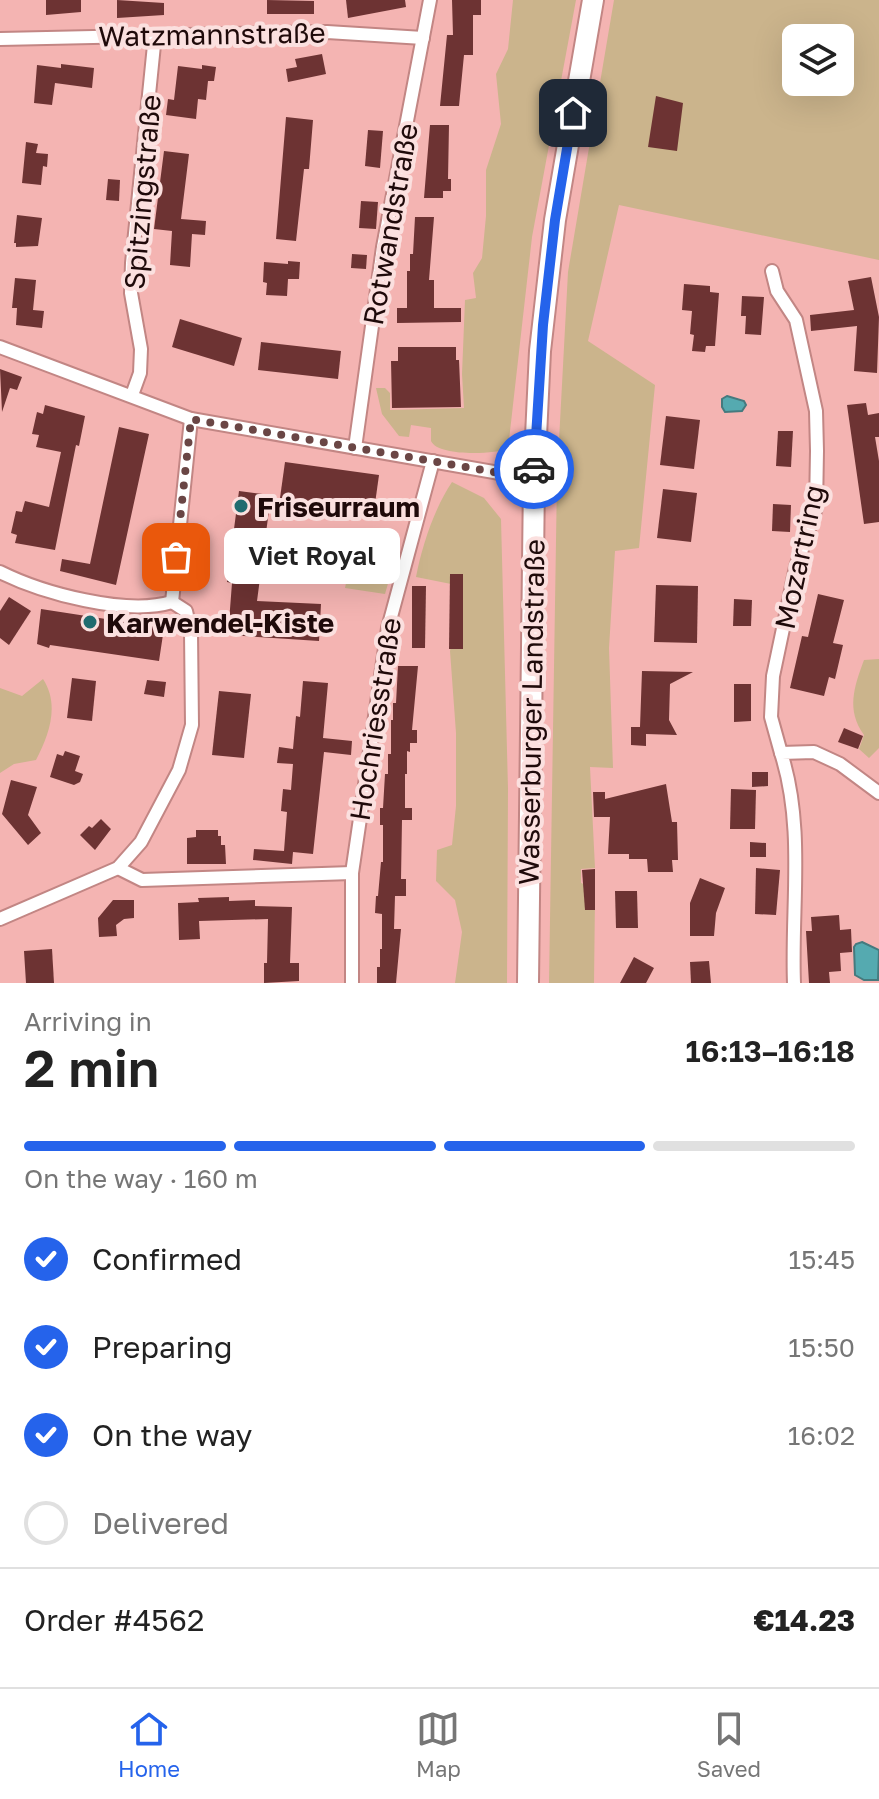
<!DOCTYPE html>
<html lang="en">
<head>
<meta charset="utf-8">
<style>
  body { margin:0; font-family:"Golos Text",sans-serif; background:#f6f6f6; color:#222; height:100vh; display:flex; flex-direction:column; font-size:30px; white-space:nowrap }
  * { box-sizing:border-box; margin:0 }
  p { font-size:26px; color:#767676 }
  .icon { flex:none; width:44px; height:44px; fill:none; stroke:currentColor; stroke-width:2; stroke-linecap:round; stroke-linejoin:round }
  .map { position:relative; height:983px; overflow:hidden }
  .sheet { display:flex; flex-direction:column; background:#fff; flex:1 }
  .sheet>* { flex:none }
  .tools { position:absolute; left:782px; top:24px; display:grid; gap:16px }
  .tools a { display:grid; place-items:center; width:72px; height:72px; border-radius:12px; background:#fff; box-shadow:0 8px 32px #0002; font-size:40px }
  .pin { position:absolute; display:grid; place-items:center; width:68px; height:68px; color:#fff; margin:-34px; border-radius:16px; box-shadow:0 4px 12px #0006 }
  .courier { position:absolute; display:grid; place-items:center; width:80px; height:80px; margin:-40px; border:6px solid #2563eb; border-radius:50%; background:#fff; color:#222; box-shadow:0 2px 10px #0007 }
  .bubble { position:absolute; height:56px; border-radius:12px; background:#fff; box-shadow:0 8px 32px #0002; font-size:26px; font-weight:600; line-height:56px; text-align:center }
  .headline em { font-style:normal; font-weight:600 }
  .headline div { display:flex; flex-direction:column-reverse }
  .headline { display:flex; align-items:center; justify-content:space-between; height:136px; padding:0 24px }
  h1 { font-size:52px; font-weight:600; line-height:60px }
  .bar { display:grid; grid-template-columns:repeat(4,1fr); gap:12px 8px; align-content:center; height:96px; padding:0 24px }
  .bar i { height:10px; border-radius:6px; background:#e0e0e0 }
  .bar .active { background:#2563eb }
  .bar p { grid-column:span 4 }
  .line { display:flex; align-items:center; gap:20px; padding:0 24px; border-top:2px solid #e0e0e0 }
  .line div { flex:1 }
  ol { padding:0 24px; list-style:none }
  li { display:flex; align-items:center; gap:24px; height:88px }
  li p { margin-inline-start:auto }
  li .icon { padding:8px; border-radius:50%; background:#2563eb; color:#fff; stroke-width:4 }
  li:last-child { color:#767676 }
  li i { width:44px; height:44px; border:4px solid #e0e0e0; border-radius:50% }
  .dock { display:flex; justify-content:space-around; align-items:center; height:112px; border-top:2px solid #e0e0e0; background:#fff; font-size:22px; color:#767676 }
  .dock a { display:grid; justify-items:center; gap:4px }
  .dock .active { color:#2563eb }
  .map>svg:first-child { display:block }
  .green { fill:#cbb48c; fill-rule:evenodd }
  .water { fill:#55aab0; stroke:#457a7e; stroke-width:2 }
  .building { fill:#6d3333 }
  .lines { fill:none; stroke-linecap:round; stroke-linejoin:round }
  .minor-casing { stroke:#c28684; stroke-width:16 }
  .primary-casing { stroke:#c28684; stroke-width:24 }
  .minor { stroke:#fff; stroke-width:12 }
  .primary { stroke:#fff; stroke-width:20 }
  .done { stroke:#6a4645; stroke-width:8; stroke-dasharray:0 14.4 }
  .route { stroke:#2563eb; stroke-width:10 }
  .poi-dot { fill:#206c70; stroke:#fbe0df; stroke-width:3 }
  .labels { text-anchor:middle; dominant-baseline:central; stroke-width:8; stroke-linejoin:round; paint-order:stroke }
  .street-label { font-size:28px; fill:#1f0a0a; stroke:#fbe0df }
  .poi-label { font-size:28px; font-weight:bold; fill:#1f0a0a; stroke:#fbe0df; text-anchor:start }
</style>
</head>
<body>
<div class="map">
<svg width="879" height="983" viewBox="0 0 879 983">
  <rect width="100%" height="100%" fill="#f4b4b2"/>
  <g class="green">
    <path d="M513,0H576L532,237L508,449C495,454 438,457 431,441C431,439 431,429 431,428L411,425L409,437L399,436L382,414L376,388H385L390,393V410L464,408L462,374L465,300L476,298L473,273L482,258L486,216V170L501,124L496,74L508,49Z"/>
    <path d="M614,0H879V260L619,205L588,341L655,385L639,548L615,551L609,648L613,768L590,767L595,868L581,869V883L584,884V898H595L594,983H549L557,478L568,272ZM796,38H840V82H796Z"/>
    <path d="M452,482L484,498L501,519L508,789L507,983H455L462,932L455,900L436,881L437,850L452,845L456,806V733L450,651L462,598L451,584L416,577C422,546 434,509 452,482Z"/>
    <polygon points="347,533 400,542 385,594 345,588 354,545 345,542"/>
    <path d="M879,659V748L869,758L859,749L864,735C846,710 854,687 864,660Z"/>
    <path d="M43,679C60,705 49,735 36,760L14,764L0,773V688L22,696Z"/>
  </g>
  <g class="water">
    <polygon points="727,396 744,401 746,405 742,411 725,412 722,407 722,399"/>
    <polygon points="862,942 879,950 878,980 864,980 855,975 854,947 856,944"/>
  </g>
  <g class="building">
    <polygon points="46,0 81,0 81,12 46,15"/>
    <polygon points="117,0 164,3 164,15 117,18"/>
    <polygon points="267,0 314,1 314,14 267,14"/>
    <polygon points="346,0 405,0 406,7 348,18"/>
    <polygon points="452,0 481,0 481,15 473,15 473,55 464,55 459,106 440,106 447,35 453,35"/>
    <polygon points="322,54 326,74 288,82 286,69 297,67 295,59"/>
    <polygon points="61,64 94,68 92,88 55,83 52,105 34,103 37,65 61,68"/>
    <polygon points="202,65 216,67 214,81 208,81 206,100 198,99 196,119 166,115 168,99 174,100 178,66 202,69"/>
    <polygon points="656,96 683,103 677,151 648,147"/>
    <polygon points="286,117 313,120 309,169 304,169 296,241 276,239"/>
    <polygon points="430,125 449,125 448,179 451,179 451,191 443,191 443,198 424,198"/>
    <polygon points="368,130 383,131 380,168 365,166"/>
    <polygon points="26,142 38,144 36,153 48,154 47,167 43,166 41,185 22,183"/>
    <polygon points="164,151 189,154 181,219 206,221 205,235 192,234 190,267 170,265 172,231 154,229"/>
    <polygon points="108,179 120,180 119,201 106,200"/>
    <polygon points="361,201 378,202 376,229 359,228"/>
    <polygon points="17,215 42,218 38,246 16,247 16,243 14,243"/>
    <polygon points="415,217 434,217 429,280 434,280 434,308 461,308 461,322 397,323 397,308 407,308 407,271 410,271 410,254 413,254"/>
    <polygon points="352,254 367,255 366,269 351,268"/>
    <polygon points="288,261 300,262 299,279 288,279 287,296 266,295 267,283 263,282 264,262 288,264"/>
    <polygon points="871,277 879,317 877,373 854,371 857,326 811,331 810,315 854,310 848,281"/>
    <polygon points="15,278 36,280 33,310 44,311 42,328 16,325 17,308 12,308"/>
    <polygon points="684,284 710,286 710,292 719,293 715,346 706,346 705,352 692,351 694,335 690,334 692,311 682,310"/>
    <polygon points="742,296 764,297 761,335 745,334 746,316 741,316"/>
    <polygon points="180,319 242,338 234,366 172,347"/>
    <polygon points="261,342 341,351 338,379 258,370"/>
    <polygon points="398,347 456,347 456,360 459,360 461,407 392,408 391,361 398,361"/>
    <polygon points="0,369 22,377 17,390 10,388 2,412"/>
    <polygon points="866,403 868,415 879,413 879,437 875,437 879,461 879,522 864,524 847,405"/>
    <polygon points="45,405 85,416 79,446 76,445 55,550 15,543 17,535 11,533 16,511 22,512 25,501 49,507 61,452 36,447 39,435 32,434 37,412 43,414"/>
    <polygon points="666,416 700,420 694,469 660,465"/>
    <polygon points="119,427 149,434 116,585 60,571 62,559 90,564"/>
    <polygon points="778,431 793,431 791,467 776,466"/>
    <polygon points="285,462 379,475 374,511 280,498"/>
    <polygon points="663,489 697,493 691,542 657,538"/>
    <polygon points="239,491 271,495 257,601 321,604 319,641 228,635 232,583 227,582"/>
    <polygon points="773,504 791,505 790,532 772,531"/>
    <polygon points="450,574 463,574 463,649 449,649"/>
    <polygon points="656,585 698,586 697,643 654,642"/>
    <polygon points="412,586 426,586 425,648 412,648"/>
    <polygon points="818,594 844,600 833,643 843,645 835,679 829,677 824,696 790,688 802,636 808,637"/>
    <polygon points="9,597 31,611 9,645 0,638 0,611"/>
    <polygon points="734,599 752,600 751,626 733,626"/>
    <polygon points="41,609 164,628 159,661 50,645 49,648 37,644"/>
    <polygon points="398,666 418,666 412,730 417,730 417,743 410,743 410,752 407,751 407,774 405,774 405,808 412,808 412,820 402,820 401,879 406,879 406,896 395,896 394,929 401,929 396,983 377,983 377,967 380,967 380,949 382,949 382,914 375,913 376,896 378,896 381,862 383,862 383,825 380,825 380,808 383,808 385,774 388,774 388,754 391,754 391,720 393,720 393,703 396,703"/>
    <polygon points="642,671 693,672 670,684 669,720 677,735 646,734 646,746 631,745 631,727 640,727"/>
    <polygon points="72,678 96,681 92,721 67,718"/>
    <polygon points="147,680 166,682 164,697 144,694"/>
    <polygon points="303,681 328,683 323,738 352,741 351,755 324,752 313,854 293,852 292,864 253,860 254,849 284,851 287,812 281,811 283,789 291,790 293,764 277,763 279,747 293,749 296,716 300,717"/>
    <polygon points="734,684 751,684 751,721 734,722"/>
    <polygon points="219,691 251,694 244,758 212,755"/>
    <polygon points="844,728 863,736 858,749 838,742"/>
    <polygon points="65,751 80,756 75,771 83,774 80,782 74,785 50,777 57,754 63,756"/>
    <polygon points="752,772 768,772 768,786 752,787"/>
    <polygon points="11,780 37,787 28,815 41,833 28,845 2,814"/>
    <polygon points="666,784 672,822 677,822 678,860 672,860 673,872 648,872 647,859 629,859 629,854 608,854 610,817 594,817 593,792 605,792 605,799"/>
    <polygon points="731,789 756,790 755,829 730,829"/>
    <polygon points="101,819 111,829 95,850 80,835 89,826 92,828"/>
    <polygon points="196,830 218,830 218,836 221,836 221,845 225,845 226,864 187,864 187,838 196,837"/>
    <polygon points="750,842 766,843 766,857 750,857"/>
    <polygon points="756,868 780,870 776,915 755,914"/>
    <polygon points="595,869 595,910 585,910 582,870"/>
    <polygon points="700,878 725,888 716,913 714,936 690,936 690,903"/>
    <polygon points="615,891 637,891 638,928 616,928"/>
    <polygon points="229,897 229,901 255,900 255,906 292,907 290,963 299,963 299,981 264,983 264,963 267,963 268,919 199,921 200,939 179,940 178,903 199,902 198,898"/>
    <polygon points="113,900 134,900 134,918 124,919 116,925 117,936 99,937 98,918"/>
    <polygon points="839,915 840,930 851,929 852,952 840,953 841,971 829,972 830,983 809,983 806,931 812,931 811,917"/>
    <polygon points="52,949 54,983 26,983 24,951"/>
    <polygon points="634,957 654,968 646,983 620,983"/>
    <polygon points="709,961 711,983 691,983 690,962"/>
  </g>
  <g class="lines">
    <g class="minor-casing">
      <g id="minor">
        <polyline points="0,39 327,32 423,38"/>
        <polyline points="772,271 777,291 796,320 816,411 817,451 816,508 796,567 773,676 771,717 781,753"/>
        <polyline points="0,347 191,419 534,479"/>
        <polyline points="132,395 140,373 141,349 131,293 132,263 155,35"/>
        <polyline points="355,448 383,247 430,0"/>
        <path d="M0,572C42,593 126,616 172,602"/>
        <polyline points="172,602 191,419"/>
        <polyline points="118,868 142,880 352,873"/>
        <polyline points="0,919 118,868 141,842 179,770 192,725 191,633 186,611 172,602"/>
        <polyline points="352,983 352,873 388,628 433,461"/>
        <path d="M794,983C791,907 805,827 781,753L814,752L840,764L879,793"/>
      </g>
    </g>
    <g class="primary-casing">
      <polyline id="primary" points="528,983 534,479 540,351 555,220 593,0"/>
    </g>
    <use href="#minor" class="minor"/>
    <use href="#primary" class="primary"/>
  </g>
  <g class="lines">
    <polyline class="done" points="176,557 191,419 534,479 534,469"/>
    <polyline class="route" points="534,469 543,325 555,220 573,113"/>
  </g>
  <g class="poi-dot">
    <circle cx="241" cy="506" r="8"/>
    <circle cx="90" cy="622" r="8"/>
  </g>
  <g class="labels">
    <g class="street-label">
      <text transform="translate(212 34) rotate(-1)">Watzmannstraße</text>
      <text transform="translate(142 192) rotate(-85)">Spitzingstraße</text>
      <text transform="translate(390 224) rotate(-80)">Rotwandstraße</text>
      <text transform="translate(799 557) rotate(-78)">Mozartring</text>
      <text transform="translate(531 712) rotate(-89)">Wasserburger Landstraße</text>
      <text transform="translate(375 719) rotate(-81)">Hochriesstraße</text>
    </g>
    <g class="poi-label">
      <text x="257" y="506">Friseurraum</text>
      <text x="106" y="622">Karwendel-Kiste</text>
    </g>
  </g>
</svg>
<div class="tools">
<a><svg class="icon" aria-label="layers" viewBox="0 0 24 24"><path d="M12 4l9 5-9 5-9-5zM3 14l9 5 9-5"/></svg></a>
</div>
<div class="pin" style="left:176px;top:557px;background:#ea580c"><svg class="icon" aria-label="bag" viewBox="0 0 24 24"><path d="M5 8h14l-1 12H6zM9 8a3 3 0 0 1 6 0"/></svg></div>
<div class="pin" style="left:573px;top:113px;background:#1f2937"><svg class="icon" aria-label="home" viewBox="0 0 24 24"><path d="M3 11l9-7 9 7M6 9v11h12V9"/></svg></div>
<div class="courier" style="left:534px;top:469px"><svg class="icon" aria-label="car" viewBox="0 0 24 24"><path d="M5 17H2v-5l4-1 3-4h7l3 4 3 1v5h-3M9 17h6M6 11h13"/><circle cx="7" cy="17" r="2"/><circle cx="17" cy="17" r="2"/></svg></div>
<div class="bubble" style="left:224px;top:528px;width:176px">Viet Royal</div>
</div>
<section class="sheet">
<div class="headline"><div><h1>2 min</h1><p>Arriving in</p></div><em>16:13–16:18</em></div>
<div class="bar"><i class="active"></i><i class="active"></i><i class="active"></i><i></i><p>On the way · 160 m</p></div>
<ol>
<li><svg class="icon" aria-label="check" viewBox="0 0 24 24"><path d="M5 12l5 5 9-10"/></svg>Confirmed<p>15:45</p></li>
<li><svg class="icon" aria-label="check" viewBox="0 0 24 24"><path d="M5 12l5 5 9-10"/></svg>Preparing<p>15:50</p></li>
<li><svg class="icon" aria-label="check" viewBox="0 0 24 24"><path d="M5 12l5 5 9-10"/></svg>On the way<p>16:02</p></li>
<li><i></i>Delivered</li>
</ol>
<div class="line" style="height:104px"><div>Order #4562</div><b>€14.23</b></div>
</section>
<nav class="dock">
<a class="active"><svg class="icon" aria-label="home" viewBox="0 0 24 24"><path d="M3 11l9-7 9 7M6 9v11h12V9"/></svg>Home</a>
<a><svg class="icon" aria-label="map" viewBox="0 0 24 24"><path d="M3 6l6-2 6 2 6-2v14l-6 2-6-2-6 2zM9 4v14M15 6v14"/></svg>Map</a>
<a><svg class="icon" aria-label="saved" viewBox="0 0 24 24"><path d="M7 4h10v16l-5-4-5 4z"/></svg>Saved</a>
</nav>
</body>
</html>
